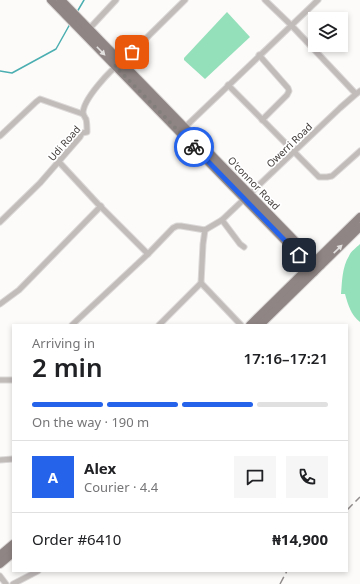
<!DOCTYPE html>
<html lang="en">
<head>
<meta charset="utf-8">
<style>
  body { margin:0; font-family:"Noto Sans",sans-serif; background:#f6f6f6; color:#202124; height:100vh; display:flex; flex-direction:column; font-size:15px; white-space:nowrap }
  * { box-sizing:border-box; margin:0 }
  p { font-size:13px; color:#757577 }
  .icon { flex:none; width:22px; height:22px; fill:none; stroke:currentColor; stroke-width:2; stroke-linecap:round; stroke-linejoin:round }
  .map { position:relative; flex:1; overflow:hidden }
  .side { position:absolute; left:12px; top:324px; width:336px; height:248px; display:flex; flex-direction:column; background:#fff; border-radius:0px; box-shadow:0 2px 6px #0003 }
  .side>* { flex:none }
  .controls { position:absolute; left:308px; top:12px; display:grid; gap:8px }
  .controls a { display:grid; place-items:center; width:40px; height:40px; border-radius:0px; background:#fff; box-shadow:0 2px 6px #0003; font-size:20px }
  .pin { position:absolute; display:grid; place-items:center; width:34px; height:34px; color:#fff; margin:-17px; border-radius:8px; box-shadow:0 2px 6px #0006 }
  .courier { position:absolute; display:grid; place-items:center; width:40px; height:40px; margin:-20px; border:3px solid #2563eb; border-radius:50%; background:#fff; color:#222; box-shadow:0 1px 5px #0007 }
  .overview em { font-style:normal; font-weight:600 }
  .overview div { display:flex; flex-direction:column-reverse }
  .overview { display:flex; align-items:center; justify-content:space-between; height:68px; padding:0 20px }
  h1 { font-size:26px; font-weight:600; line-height:30px }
  .bar { display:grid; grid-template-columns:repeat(4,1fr); gap:6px 4px; align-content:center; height:48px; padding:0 20px }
  .bar i { height:5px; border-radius:3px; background:#e0e0e0 }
  .bar .active { background:#2563eb }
  .bar p { grid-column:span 4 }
  .line { display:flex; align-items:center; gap:10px; padding:0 20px; border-top:1px solid #e0e0e0 }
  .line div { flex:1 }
  .round { display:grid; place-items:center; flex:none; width:42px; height:42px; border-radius:0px; background:#f6f6f6 }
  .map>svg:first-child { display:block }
  .green { fill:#94e0bb }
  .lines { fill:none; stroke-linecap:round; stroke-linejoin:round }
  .stream { stroke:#4baeb0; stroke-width:1.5 }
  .street-casing { stroke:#dbd8d7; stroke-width:7 }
  .primary-casing { stroke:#dbd8d7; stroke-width:10 }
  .street { stroke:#c1bbba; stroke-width:5 }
  .primary { stroke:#8f8584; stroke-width:8 }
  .rail { stroke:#918d8c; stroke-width:1.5; stroke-dasharray:8 4; stroke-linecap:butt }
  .oneway { fill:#e3e0e0 }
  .done { stroke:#827e7c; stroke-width:4; stroke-dasharray:0 7.2 }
  .route { stroke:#2563eb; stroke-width:5 }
  .labels { text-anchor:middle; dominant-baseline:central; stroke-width:3.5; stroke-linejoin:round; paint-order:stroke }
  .street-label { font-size:10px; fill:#3f3a38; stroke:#fff }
</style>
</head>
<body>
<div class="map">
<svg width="360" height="584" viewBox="0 0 360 584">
  <rect width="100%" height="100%" fill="#fdfbfa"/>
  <g class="green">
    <polygon points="227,12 250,37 205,79 184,60 184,58"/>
    <path d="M360,244V322C351,315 348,305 345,294H341C342,282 342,267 349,256C351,251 356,248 360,244Z"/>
  </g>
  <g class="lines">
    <g class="stream">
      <polyline points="77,12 84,0"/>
      <polyline points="0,71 12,73 56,49 70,24"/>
    </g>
    <g class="street-casing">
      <g id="street">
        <polyline points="265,0 291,25 356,94"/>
        <polyline points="89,29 116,0"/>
        <polyline points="259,55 288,88 289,91 287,95 262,120"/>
        <polyline points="228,85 319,177 327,177 332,176 360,151"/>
        <polyline points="183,129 318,0"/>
        <polyline points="0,136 36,102 40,99 83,114"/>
        <polyline points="59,162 98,204 148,254"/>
        <polyline points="222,220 240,244 244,247"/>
        <path d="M0,222L40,183L80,137L82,133L87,132C87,128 87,123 86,119C85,118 84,115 83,114C82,100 111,69 122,62L185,0"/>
        <polyline points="205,230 222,220 340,108 356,94 360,91"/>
        <polyline points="201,283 241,325"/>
        <polyline points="0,304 19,290 101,206"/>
        <polyline points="72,325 148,254 173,228 177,226 181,226 205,230"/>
        <polyline points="159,325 201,283 203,244 205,230"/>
        <polyline points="0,380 13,380"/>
        <polyline points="0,460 13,459"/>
        <polyline points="0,576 6,584"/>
        <polyline points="13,584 38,571"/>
      </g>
    </g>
    <g class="primary-casing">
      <g id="primary">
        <polyline points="51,0 299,255 314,272"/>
        <polyline points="61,0 304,250 321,265"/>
        <polyline points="250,325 360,217"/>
        <polyline points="260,325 360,227"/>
        <polyline points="0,555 13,544"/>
        <polyline points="0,564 13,553"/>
      </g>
    </g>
    <use href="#street" class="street"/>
    <use href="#primary" class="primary"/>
    <g class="rail">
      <polyline points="347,510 360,497"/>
      <polyline points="280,584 287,571"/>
    </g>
  </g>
  <defs><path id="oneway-solid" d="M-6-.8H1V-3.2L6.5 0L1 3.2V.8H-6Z"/></defs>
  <g class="oneway">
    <use href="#oneway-solid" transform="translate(101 51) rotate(46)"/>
    <use href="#oneway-solid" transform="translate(338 249) rotate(-44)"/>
  </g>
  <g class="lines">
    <polyline class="done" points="132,52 122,62 115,66 194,147"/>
    <polyline class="route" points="194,147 299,255"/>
  </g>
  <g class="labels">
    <g class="street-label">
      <text transform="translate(64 143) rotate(-49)">Udi Road</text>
      <text transform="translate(289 145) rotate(-44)">Owerri Road</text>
      <text transform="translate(254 183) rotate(46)">O'connor Road</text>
    </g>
  </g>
</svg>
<div class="controls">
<a><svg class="icon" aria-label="layers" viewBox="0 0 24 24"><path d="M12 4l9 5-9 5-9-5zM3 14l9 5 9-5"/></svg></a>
</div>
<div class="pin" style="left:132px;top:52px;background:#ea580c"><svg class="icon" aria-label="bag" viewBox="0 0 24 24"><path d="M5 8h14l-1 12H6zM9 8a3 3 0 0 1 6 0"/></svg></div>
<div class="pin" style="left:299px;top:255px;background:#1f2937"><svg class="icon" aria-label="home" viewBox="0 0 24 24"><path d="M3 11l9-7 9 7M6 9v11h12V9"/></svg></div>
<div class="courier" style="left:194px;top:147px"><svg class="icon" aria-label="bike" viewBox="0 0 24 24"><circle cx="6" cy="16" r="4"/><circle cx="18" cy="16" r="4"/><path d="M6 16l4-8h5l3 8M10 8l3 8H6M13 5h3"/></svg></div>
<section class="side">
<div class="overview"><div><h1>2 min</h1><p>Arriving in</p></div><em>17:16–17:21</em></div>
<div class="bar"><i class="active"></i><i class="active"></i><i class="active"></i><i></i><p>On the way · 190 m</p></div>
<div class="line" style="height:72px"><b class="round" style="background:#2563eb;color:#fff">A</b><div><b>Alex</b><p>Courier · 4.4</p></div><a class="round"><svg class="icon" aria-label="chat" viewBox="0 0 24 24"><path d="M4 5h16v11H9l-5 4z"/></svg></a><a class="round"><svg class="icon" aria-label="phone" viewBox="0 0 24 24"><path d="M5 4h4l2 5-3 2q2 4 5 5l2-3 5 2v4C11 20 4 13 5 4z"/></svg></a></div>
<div class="line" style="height:52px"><div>Order #6410</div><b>₦14,900</b></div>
</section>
</div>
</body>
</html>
